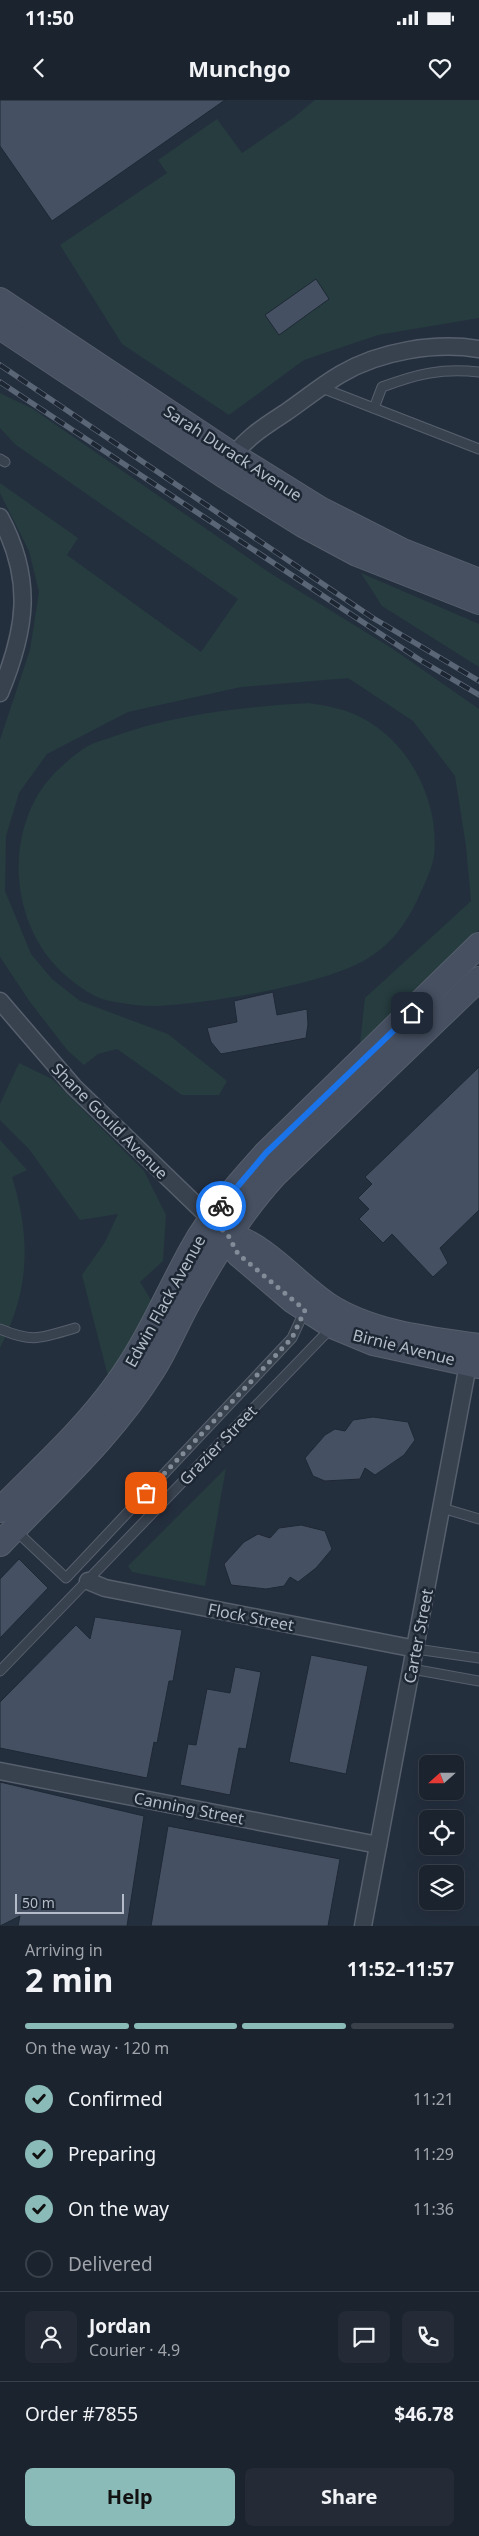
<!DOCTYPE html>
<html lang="en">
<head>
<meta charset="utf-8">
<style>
  body { margin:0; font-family:"Noto Sans",sans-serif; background:#242b36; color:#f1f3f6; height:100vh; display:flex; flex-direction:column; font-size:19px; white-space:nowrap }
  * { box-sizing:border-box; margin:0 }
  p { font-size:16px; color:#a0a4aa }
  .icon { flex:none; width:28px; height:28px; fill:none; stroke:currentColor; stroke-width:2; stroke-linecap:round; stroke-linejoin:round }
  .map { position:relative; height:1826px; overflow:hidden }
  .details { display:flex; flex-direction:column; background:#1b232e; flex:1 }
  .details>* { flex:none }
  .needle { width:32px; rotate:249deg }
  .controls { position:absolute; left:419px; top:1655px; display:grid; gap:10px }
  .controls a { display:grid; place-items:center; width:45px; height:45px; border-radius:8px; background:#1b232e; box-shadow:0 5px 20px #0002,0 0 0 1px #39404a; font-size:25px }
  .scale { position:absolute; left:15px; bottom:12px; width:109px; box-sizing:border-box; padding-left:5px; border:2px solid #b4bcc9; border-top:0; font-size:14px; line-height:18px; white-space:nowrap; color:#b4bcc9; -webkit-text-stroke:4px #1d2633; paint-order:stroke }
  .pin { position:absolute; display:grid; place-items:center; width:42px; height:42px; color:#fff; margin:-21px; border-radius:10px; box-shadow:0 2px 8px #0006 }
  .courier { position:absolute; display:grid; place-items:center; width:50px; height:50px; margin:-25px; border:4px solid #1a73e8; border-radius:50%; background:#fff; color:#222; box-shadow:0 1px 6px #0007 }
  .overview em { font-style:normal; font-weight:700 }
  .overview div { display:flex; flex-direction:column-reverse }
  .overview { display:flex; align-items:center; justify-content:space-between; height:85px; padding:0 25px }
  h1 { font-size:32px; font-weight:700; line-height:38px }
  .bar { display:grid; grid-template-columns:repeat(4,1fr); gap:8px 5px; align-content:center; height:60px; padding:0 25px }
  .bar i { height:6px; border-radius:4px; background:#39404a }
  .bar .selected { background:#8bbbb9 }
  .bar p { grid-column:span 4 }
  .line { display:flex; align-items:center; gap:12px; padding:0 25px; border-top:1px solid #39404a }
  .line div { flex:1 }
  .round { display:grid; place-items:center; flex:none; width:52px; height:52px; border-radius:8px; background:#242b36 }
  ol { padding:0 25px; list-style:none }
  li { display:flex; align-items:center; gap:15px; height:55px }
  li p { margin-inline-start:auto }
  li .icon { padding:5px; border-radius:50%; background:#8bbbb9; color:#111; stroke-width:4 }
  li:last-child { color:#a0a4aa }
  li i { width:28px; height:28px; border:2px solid #39404a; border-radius:50% }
  .cta { display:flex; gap:10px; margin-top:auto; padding:10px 25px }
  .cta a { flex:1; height:58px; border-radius:8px; background:#8bbbb9; color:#111; font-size:20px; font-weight:700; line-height:58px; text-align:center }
  .cta a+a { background:#242b36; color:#f1f3f6 }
  .status { display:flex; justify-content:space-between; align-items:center; height:35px; padding:0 25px; background:#1b232e; direction:ltr }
  .status svg { height:14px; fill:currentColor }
  header { display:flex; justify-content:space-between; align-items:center; height:65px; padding:0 25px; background:#1b232e; font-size:22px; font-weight:700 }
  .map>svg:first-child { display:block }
  .green { fill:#263c3f }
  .building { fill:#455162; stroke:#1f2835 }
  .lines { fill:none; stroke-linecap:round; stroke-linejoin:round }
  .lane-casing { stroke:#565f6c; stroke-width:11 }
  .street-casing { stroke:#565f6c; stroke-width:19 }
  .secondary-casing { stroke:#565f6c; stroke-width:26 }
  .lane { stroke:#38414e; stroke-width:9 }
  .street { stroke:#38414e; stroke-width:16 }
  .secondary { stroke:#465061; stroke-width:24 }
  .rail-casing { stroke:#5a6575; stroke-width:5.5 }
  .rail { stroke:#1d2633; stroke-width:4; stroke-dasharray:11; stroke-linecap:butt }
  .done { stroke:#828b98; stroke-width:5; stroke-dasharray:0 9 }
  .route { stroke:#1a73e8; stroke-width:6 }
  .labels { text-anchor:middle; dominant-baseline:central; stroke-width:5; stroke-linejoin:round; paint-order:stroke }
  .street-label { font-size:16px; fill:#b4bcc9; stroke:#1d2633 }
</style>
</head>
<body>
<div class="status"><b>11:50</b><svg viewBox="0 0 49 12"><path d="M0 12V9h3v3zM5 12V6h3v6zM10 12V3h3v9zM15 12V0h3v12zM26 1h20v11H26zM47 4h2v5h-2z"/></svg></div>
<header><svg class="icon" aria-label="back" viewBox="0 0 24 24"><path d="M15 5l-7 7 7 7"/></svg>Munchgo<svg class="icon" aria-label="heart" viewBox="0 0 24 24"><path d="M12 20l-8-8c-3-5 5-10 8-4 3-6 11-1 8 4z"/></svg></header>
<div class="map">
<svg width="479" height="1826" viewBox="0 0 479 1826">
  <rect width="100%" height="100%" fill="#242f3e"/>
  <g class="green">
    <polygon points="315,0 479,0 479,218 378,235 304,260 229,315 122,244 60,145 167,73 158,60 217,19 242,53 293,18"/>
    <polygon points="0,293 33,309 270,473 393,549 479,609 479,830 360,944 365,898 471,801 466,746 455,676 413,621 348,578 241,587 128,612 47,654 19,693 6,736 5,791 31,854 52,879 80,901 168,934 227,981 219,995 182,995 117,949 98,954 84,965 68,951 30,902 0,857 0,640 30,550 39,492 29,451 0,393 0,383 78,438 67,455 201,552 238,499 16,345 0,328"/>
    <polygon points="361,473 479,524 479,567 382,506"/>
    <path d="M309,603C328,606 347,609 364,619C411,644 440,704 434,756C432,769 425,783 420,794C409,819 394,842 370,857C330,884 206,904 156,906C140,906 125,904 110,901C93,898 78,886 65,875C17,833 5,756 35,700C45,680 65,662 83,649C91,643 104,640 115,636C177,614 243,607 309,603Z"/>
    <polygon points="19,963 52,979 144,1071 166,1115 163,1161 140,1182 153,1203 109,1280 82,1175 105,1142 118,1114 80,1120 29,1049 0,1020 0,1004"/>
    <path d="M0,1040L27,1070L12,1077C31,1139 30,1189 0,1248Z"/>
    <polygon points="226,1368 205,1486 132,1472 128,1466"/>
  </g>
  <g class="building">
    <polygon points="0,0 225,0 52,121 0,46"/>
    <polygon points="316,179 329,199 279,235 265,215"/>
    <polygon points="273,892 277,915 307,909 308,924 306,938 221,954 211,942 207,928 237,922 234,901"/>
    <polygon points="479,967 479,1110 440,1148 448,1163 433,1177 392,1134 383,1143 359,1119 369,1109 358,1098 372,1084 365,1077"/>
    <polygon points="373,1317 408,1322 415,1340 404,1355 375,1375 365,1368 360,1379 325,1381 313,1376 305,1358 325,1335 335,1329 345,1331 353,1320"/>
    <polygon points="301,1425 325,1431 332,1449 316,1468 298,1482 290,1477 284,1486 266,1489 231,1485 224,1464 244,1442 258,1434 270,1438 279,1428"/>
    <polygon points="19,1459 48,1488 0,1538 0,1479"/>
    <polygon points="95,1517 182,1530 173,1581 169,1581 157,1643 154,1642 147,1678 0,1648 0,1602 76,1525 90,1539"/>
    <polygon points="311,1555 368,1566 346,1674 289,1662"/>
    <polygon points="235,1567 261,1572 246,1649 239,1648 230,1695 180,1685 188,1644 196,1645 207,1589 230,1593"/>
    <polygon points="0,1682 144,1716 127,1826 18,1826 20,1816 0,1826"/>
    <polygon points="168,1726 340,1759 328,1826 151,1826"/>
  </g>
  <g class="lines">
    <g class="lane-casing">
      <g id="lane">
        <polyline points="322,288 479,349"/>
        <path d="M374,308L382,287C417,274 441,268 479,272"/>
        <polyline points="0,359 5,362"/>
        <path d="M0,1229C33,1243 41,1238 75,1228"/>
        <polyline points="442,1408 479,1419"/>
        <polyline points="14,1429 66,1478 292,1238 305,1210"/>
        <polyline points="416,1549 479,1558"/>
        <polyline points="412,1569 479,1581"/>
        <polyline points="0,1571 332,1227"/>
      </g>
    </g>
    <g class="street-casing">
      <g id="street">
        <path d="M229,364C239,342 265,326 285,313C304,300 322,285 341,274C380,251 435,242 479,249"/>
        <path d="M0,417C34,480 26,530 0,593"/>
        <polyline points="0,901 74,987 217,1125"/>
        <polyline points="88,1481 105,1488 416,1549"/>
        <polyline points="0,1671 378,1745"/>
        <polyline points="363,1826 470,1254"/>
      </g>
    </g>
    <g class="secondary-casing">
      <g id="secondary">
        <polyline points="0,200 233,355 320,409 403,451 479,481"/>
        <polyline points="0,227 223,375 303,425 357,454 479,502"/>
        <polyline points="228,1135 238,1154 293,1201 332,1226 373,1243 479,1266"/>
        <path d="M232,1136C265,1145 298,1185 328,1205C371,1233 429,1239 479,1246"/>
        <path d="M0,1410C39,1370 83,1331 116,1285C147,1243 167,1194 192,1149C212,1113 239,1083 266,1053L479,845"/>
        <path d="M0,1444C53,1388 112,1336 153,1270C168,1246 178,1220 192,1196C216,1152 242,1111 276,1074L479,879"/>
      </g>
    </g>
    <use href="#lane" class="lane"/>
    <use href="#street" class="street"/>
    <use href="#secondary" class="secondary"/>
    <g class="rail-casing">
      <g id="rail">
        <polyline points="0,265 373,518 479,581"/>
        <polyline points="0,282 420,560 479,595"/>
      </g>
    </g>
    <use href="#rail" class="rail"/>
  </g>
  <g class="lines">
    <polyline class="done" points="146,1393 292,1238 305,1210 238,1154 228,1135 212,1120 221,1106"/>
    <polyline class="route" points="221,1106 266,1053 412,913"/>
  </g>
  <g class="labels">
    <g class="street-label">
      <text transform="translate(233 353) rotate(33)">Sarah Durack Avenue</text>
      <text transform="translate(110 1021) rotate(45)">Shane Gould Avenue</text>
      <text transform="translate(165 1201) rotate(-61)">Edwin Flack Avenue</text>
      <text transform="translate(404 1247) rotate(14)">Birnie Avenue</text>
      <text transform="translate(218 1345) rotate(-46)">Grazier Street</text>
      <text transform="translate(251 1517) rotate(11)">Flock Street</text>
      <text transform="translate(418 1536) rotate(-79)">Carter Street</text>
      <text transform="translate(189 1708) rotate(11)">Canning Street</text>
    </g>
  </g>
</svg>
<div class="controls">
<a><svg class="needle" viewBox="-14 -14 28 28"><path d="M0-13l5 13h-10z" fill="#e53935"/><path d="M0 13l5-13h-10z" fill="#a0a4aa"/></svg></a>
<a><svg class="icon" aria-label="locate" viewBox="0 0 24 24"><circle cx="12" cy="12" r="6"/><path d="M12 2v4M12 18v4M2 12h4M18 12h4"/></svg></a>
<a><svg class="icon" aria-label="layers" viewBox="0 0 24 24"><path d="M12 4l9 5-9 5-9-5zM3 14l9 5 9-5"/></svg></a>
</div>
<div class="scale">50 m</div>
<div class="pin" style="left:146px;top:1393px;background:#ea580c"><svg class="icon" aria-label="bag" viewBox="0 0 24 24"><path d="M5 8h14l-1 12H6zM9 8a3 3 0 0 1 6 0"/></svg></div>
<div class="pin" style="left:412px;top:913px;background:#1f2937"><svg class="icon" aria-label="home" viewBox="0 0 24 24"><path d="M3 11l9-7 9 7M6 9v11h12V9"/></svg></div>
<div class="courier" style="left:221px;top:1106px"><svg class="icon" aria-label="bike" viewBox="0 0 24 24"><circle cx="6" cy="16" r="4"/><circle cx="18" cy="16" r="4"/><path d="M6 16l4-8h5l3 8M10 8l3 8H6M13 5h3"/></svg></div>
</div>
<section class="details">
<div class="overview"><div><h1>2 min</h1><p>Arriving in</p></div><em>11:52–11:57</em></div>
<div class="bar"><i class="selected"></i><i class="selected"></i><i class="selected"></i><i></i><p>On the way · 120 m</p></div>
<ol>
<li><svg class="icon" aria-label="check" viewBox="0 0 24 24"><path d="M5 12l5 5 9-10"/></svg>Confirmed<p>11:21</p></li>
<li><svg class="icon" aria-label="check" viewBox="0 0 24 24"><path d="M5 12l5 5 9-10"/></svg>Preparing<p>11:29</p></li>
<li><svg class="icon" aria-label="check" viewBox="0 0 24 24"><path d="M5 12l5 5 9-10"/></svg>On the way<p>11:36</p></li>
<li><i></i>Delivered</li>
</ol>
<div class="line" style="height:90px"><a class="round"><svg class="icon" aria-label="person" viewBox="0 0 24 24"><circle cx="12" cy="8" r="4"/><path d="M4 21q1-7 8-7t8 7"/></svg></a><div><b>Jordan</b><p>Courier · 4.9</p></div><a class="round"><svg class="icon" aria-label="chat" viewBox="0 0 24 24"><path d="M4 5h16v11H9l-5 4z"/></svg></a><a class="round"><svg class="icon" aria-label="phone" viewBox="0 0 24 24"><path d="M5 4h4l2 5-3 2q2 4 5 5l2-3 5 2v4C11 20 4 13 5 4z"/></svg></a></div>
<div class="line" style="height:65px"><div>Order #7855</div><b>$46.78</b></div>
<div class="cta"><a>Help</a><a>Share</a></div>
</section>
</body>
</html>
